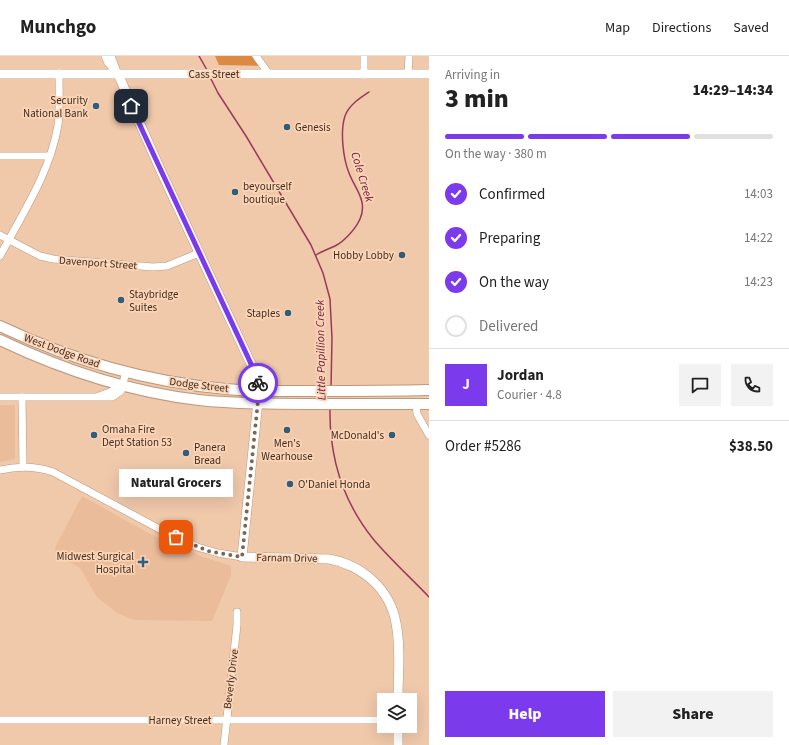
<!DOCTYPE html>
<html lang="en">
<head>
<meta charset="utf-8">
<style>
  body { margin:0; font-family:"Source Sans 3",sans-serif; background:#f2f2f2; color:#222; height:100vh; display:flex; flex-direction:column; font-size:15px; white-space:nowrap }
  * { box-sizing:border-box; margin:0 }
  p { font-size:13px; color:#767676 }
  .icon { flex:none; width:22px; height:22px; fill:none; stroke:currentColor; stroke-width:2; stroke-linecap:round; stroke-linejoin:round }
  .map { position:relative; flex:1; overflow:hidden }
  .sheet { display:flex; flex-direction:column; background:#fff; width:360px }
  .sheet>* { flex:none }
  .tools { position:absolute; left:377px; top:637px; display:grid; gap:8px }
  .tools a { display:grid; place-items:center; width:40px; height:40px; border-radius:0px; background:#fff; box-shadow:0 4px 16px #0002; font-size:20px }
  .pin { position:absolute; display:grid; place-items:center; width:34px; height:34px; color:#fff; margin:-17px; border-radius:8px; box-shadow:0 2px 6px #0006 }
  .courier { position:absolute; display:grid; place-items:center; width:40px; height:40px; margin:-20px; border:3px solid #7c3aed; border-radius:50%; background:#fff; color:#222; box-shadow:0 1px 5px #0007 }
  .bubble { position:absolute; height:28px; border-radius:0px; background:#fff; box-shadow:0 4px 16px #0002; font-size:13px; font-weight:800; line-height:28px; text-align:center }
  .overview em { font-style:normal; font-weight:800 }
  .overview div { display:flex; flex-direction:column-reverse }
  .overview { display:flex; align-items:center; justify-content:space-between; height:68px; padding:0 16px }
  h1 { font-size:26px; font-weight:800; line-height:30px }
  .bar { display:grid; grid-template-columns:repeat(4,1fr); gap:6px 4px; align-content:center; height:48px; padding:0 16px }
  .bar i { height:5px; border-radius:3px; background:#e0e0e0 }
  .bar .on { background:#7c3aed }
  .bar p { grid-column:span 4 }
  .line { display:flex; align-items:center; gap:10px; padding:0 16px; border-top:1px solid #e0e0e0 }
  .line div { flex:1 }
  .round { display:grid; place-items:center; flex:none; width:42px; height:42px; border-radius:0px; background:#f2f2f2 }
  ol { padding:0 16px; list-style:none }
  li { display:flex; align-items:center; gap:12px; height:44px }
  li p { margin-inline-start:auto }
  li .icon { padding:4px; border-radius:50%; background:#7c3aed; color:#fff; stroke-width:4 }
  li:last-child { color:#767676 }
  li i { width:22px; height:22px; border:2px solid #e0e0e0; border-radius:50% }
  .primary-button { display:flex; gap:8px; margin-top:auto; padding:8px 16px }
  .primary-button a { flex:1; height:46px; border-radius:0px; background:#7c3aed; color:#fff; font-size:16px; font-weight:800; line-height:46px; text-align:center }
  .primary-button a+a { background:#f2f2f2; color:#222 }
  header { display:flex; align-items:center; gap:24px; box-sizing:border-box; height:56px; padding:0 20px; background:#fff; border-bottom:1px solid #e0e0e0 }
  header strong { font-size:19px }
  nav { display:flex; gap:22px; margin-inline-start:auto; font-size:14px }
  main { display:flex; flex:1; min-height:0 }
  .map>svg:first-child { display:block }
  .built { fill:#eabc9a }
  .green { fill:#dc8943 }
  .lines { fill:none; stroke-linecap:round; stroke-linejoin:round }
  .stream { stroke:#983a5c; stroke-width:1.5 }
  .minor-casing { stroke:#be987b; stroke-width:8 }
  .major-casing { stroke:#be987b; stroke-width:10 }
  .highway-casing { stroke:#be987b; stroke-width:12 }
  .minor { stroke:#fff; stroke-width:7 }
  .major { stroke:#fff; stroke-width:9 }
  .highway { stroke:#fff; stroke-width:10 }
  .done { stroke:#7d6552; stroke-width:4; stroke-dasharray:0 7.2 }
  .route { stroke:#7c3aed; stroke-width:5 }
  .poi-dot { fill:#2e5e7c; stroke:#fdd4b6; stroke-width:1.5 }
  .labels { text-anchor:middle; dominant-baseline:central; stroke-width:3.5; stroke-linejoin:round; paint-order:stroke }
  .street-label { font-size:11px; fill:#3f2f23; stroke:#fdd4b6 }
  .poi-label { font-size:11px; fill:#3f2f23; stroke:#fdd4b6; text-anchor:start }
  .water-label { font-size:12px; font-style:italic; fill:#6c1a3e; stroke:#fdd4b6 }
</style>
</head>
<body>
<header>
<strong>Munchgo</strong>
<nav><a>Map</a><a>Directions</a><a>Saved</a></nav>
</header>
<main>
<div class="map">
<svg width="429" height="689" viewBox="0 0 429 689">
  <rect width="100%" height="100%" fill="#f0c8aa"/>
  <g class="built">
    <polygon points="0,349 15,349 15,403 0,406"/>
    <polygon points="82,440 150,478 203,501 231,510 231,519 212,565 134,564 117,557 97,541 80,512 56,498 55,492"/>
  </g>
  <polygon class="green" points="215,0 256,0 262,10 219,9"/>
  <g class="lines">
    <g class="stream">
      <polyline points="199,0 207,14"/>
      <polyline points="210,21 218,37 246,80 311,189 323,217 330,243 332,282 331,332"/>
      <path d="M316,199C322,195 329,193 335,190C345,185 356,172 360,163C368,145 355,133 349,117C343,102 340,75 345,60C349,49 360,42 369,36"/>
      <path d="M330,351C329,400 343,446 374,484C391,504 411,522 429,541"/>
    </g>
    <g class="minor-casing">
      <g id="minor">
        <polyline points="105,0 108,7 118,18"/>
        <polyline points="111,0 117,16"/>
        <polyline points="256,0 269,18"/>
        <polyline points="364,0 364,19"/>
        <polyline points="408,18 409,0"/>
        <polyline points="0,100 50,100"/>
        <polyline points="0,179 40,200 53,203 153,211 167,210 199,197"/>
        <path d="M0,200C22,158 50,117 58,69C60,52 59,35 59,17"/>
        <polyline points="99,340 110,336 122,329"/>
        <polyline points="0,341 112,341 121,335 126,316"/>
        <polyline points="22,341 23,411"/>
        <polyline points="416,348 417,358 429,379"/>
        <path d="M0,414C18,410 36,410 53,416L165,476L197,491L218,497L242,501"/>
        <polyline points="0,664 384,664"/>
        <polyline points="224,689 237,569 237,556"/>
      </g>
    </g>
    <g class="major-casing">
      <g id="major">
        <polyline points="0,18 429,18"/>
        <path d="M118,18L160,113L252,310L256,321L259,335L242,501L329,503C362,509 390,533 396,567C401,592 398,619 398,644"/>
        <polyline points="398,689 398,670"/>
      </g>
    </g>
    <g class="highway-casing">
      <g id="highway">
        <path d="M0,270C71,304 148,326 226,333C255,336 285,335 314,335C352,335 391,335 429,334"/>
        <path d="M0,284C63,314 130,336 199,344C234,348 270,348 305,348C346,348 388,348 429,348"/>
      </g>
    </g>
    <use href="#minor" class="minor"/>
    <use href="#major" class="major"/>
    <use href="#highway" class="highway"/>
  </g>
  <g class="lines">
    <polyline class="done" points="176,481 208,495 242,501 259,335 258,327"/>
    <polyline class="route" points="131,50 252,310 258,327"/>
  </g>
  <g class="poi-dot">
    <circle cx="96" cy="50" r="4"/>
    <circle cx="287" cy="71" r="4"/>
    <circle cx="235" cy="136" r="4"/>
    <circle cx="402" cy="199" r="4"/>
    <circle cx="121" cy="244" r="4"/>
    <circle cx="288" cy="257" r="4"/>
    <circle cx="287" cy="374" r="4"/>
    <circle cx="94" cy="379" r="4"/>
    <circle cx="392" cy="379" r="4"/>
    <circle cx="186" cy="397" r="4"/>
    <circle cx="290" cy="428" r="4"/>
    <path d="M141 500h4v4h4v4h-4v4h-4v-4h-4v-4h4z"/>
  </g>
  <g class="labels">
    <g class="street-label">
      <text x="214" y="18">Cass Street</text>
      <text transform="translate(98 207) rotate(4)">Davenport Street</text>
      <text transform="translate(62 295) rotate(20)">West Dodge Road</text>
      <text transform="translate(199 329) rotate(7)">Dodge Street</text>
      <text transform="translate(287 502) rotate(1)">Farnam Drive</text>
      <text transform="translate(231 623) rotate(-83)">Beverly Drive</text>
      <text x="180" y="664">Harney Street</text>
    </g>
    <g class="poi-label">
      <text x="88" y="44" text-anchor="end">Security<tspan x="88" dy="13">National Bank</tspan></text>
      <text x="295" y="71">Genesis</text>
      <text x="243" y="130">beyourself<tspan x="243" dy="13">boutique</tspan></text>
      <text x="394" y="199" text-anchor="end">Hobby Lobby</text>
      <text x="129" y="238">Staybridge<tspan x="129" dy="13">Suites</tspan></text>
      <text x="280" y="257" text-anchor="end">Staples</text>
      <text x="102" y="373">Omaha Fire<tspan x="102" dy="13">Dept Station 53</tspan></text>
      <text x="384" y="379" text-anchor="end">McDonald's</text>
      <text x="287" y="387" text-anchor="middle">Men's<tspan x="287" dy="13">Wearhouse</tspan></text>
      <text x="194" y="391">Panera<tspan x="194" dy="13">Bread</tspan></text>
      <text x="298" y="428">O'Daniel Honda</text>
      <text x="134" y="500" text-anchor="end">Midwest Surgical<tspan x="134" dy="13">Hospital</tspan></text>
    </g>
    <g class="water-label">
      <text transform="translate(362 121) rotate(73)">Cole Creek</text>
      <text transform="translate(321 294) rotate(-91)">Little Papillion Creek</text>
    </g>
  </g>
</svg>
<div class="tools">
<a><svg class="icon" aria-label="layers" viewBox="0 0 24 24"><path d="M12 4l9 5-9 5-9-5zM3 14l9 5 9-5"/></svg></a>
</div>
<div class="pin" style="left:176px;top:481px;background:#ea580c"><svg class="icon" aria-label="bag" viewBox="0 0 24 24"><path d="M5 8h14l-1 12H6zM9 8a3 3 0 0 1 6 0"/></svg></div>
<div class="pin" style="left:131px;top:50px;background:#1f2937"><svg class="icon" aria-label="home" viewBox="0 0 24 24"><path d="M3 11l9-7 9 7M6 9v11h12V9"/></svg></div>
<div class="courier" style="left:258px;top:327px"><svg class="icon" aria-label="bike" viewBox="0 0 24 24"><circle cx="6" cy="16" r="4"/><circle cx="18" cy="16" r="4"/><path d="M6 16l4-8h5l3 8M10 8l3 8H6M13 5h3"/></svg></div>
<div class="bubble" style="left:119px;top:413px;width:114px">Natural Grocers</div>
</div>
<section class="sheet">
<div class="overview"><div><h1>3 min</h1><p>Arriving in</p></div><em>14:29–14:34</em></div>
<div class="bar"><i class="on"></i><i class="on"></i><i class="on"></i><i></i><p>On the way · 380 m</p></div>
<ol>
<li><svg class="icon" aria-label="check" viewBox="0 0 24 24"><path d="M5 12l5 5 9-10"/></svg>Confirmed<p>14:03</p></li>
<li><svg class="icon" aria-label="check" viewBox="0 0 24 24"><path d="M5 12l5 5 9-10"/></svg>Preparing<p>14:22</p></li>
<li><svg class="icon" aria-label="check" viewBox="0 0 24 24"><path d="M5 12l5 5 9-10"/></svg>On the way<p>14:23</p></li>
<li><i></i>Delivered</li>
</ol>
<div class="line" style="height:72px"><b class="round" style="background:#7c3aed;color:#fff">J</b><div><b>Jordan</b><p>Courier · 4.8</p></div><a class="round"><svg class="icon" aria-label="chat" viewBox="0 0 24 24"><path d="M4 5h16v11H9l-5 4z"/></svg></a><a class="round"><svg class="icon" aria-label="phone" viewBox="0 0 24 24"><path d="M5 4h4l2 5-3 2q2 4 5 5l2-3 5 2v4C11 20 4 13 5 4z"/></svg></a></div>
<div class="line" style="height:52px"><div>Order #5286</div><b>$38.50</b></div>
<div class="primary-button"><a>Help</a><a>Share</a></div>
</section>
</main>
</body>
</html>
